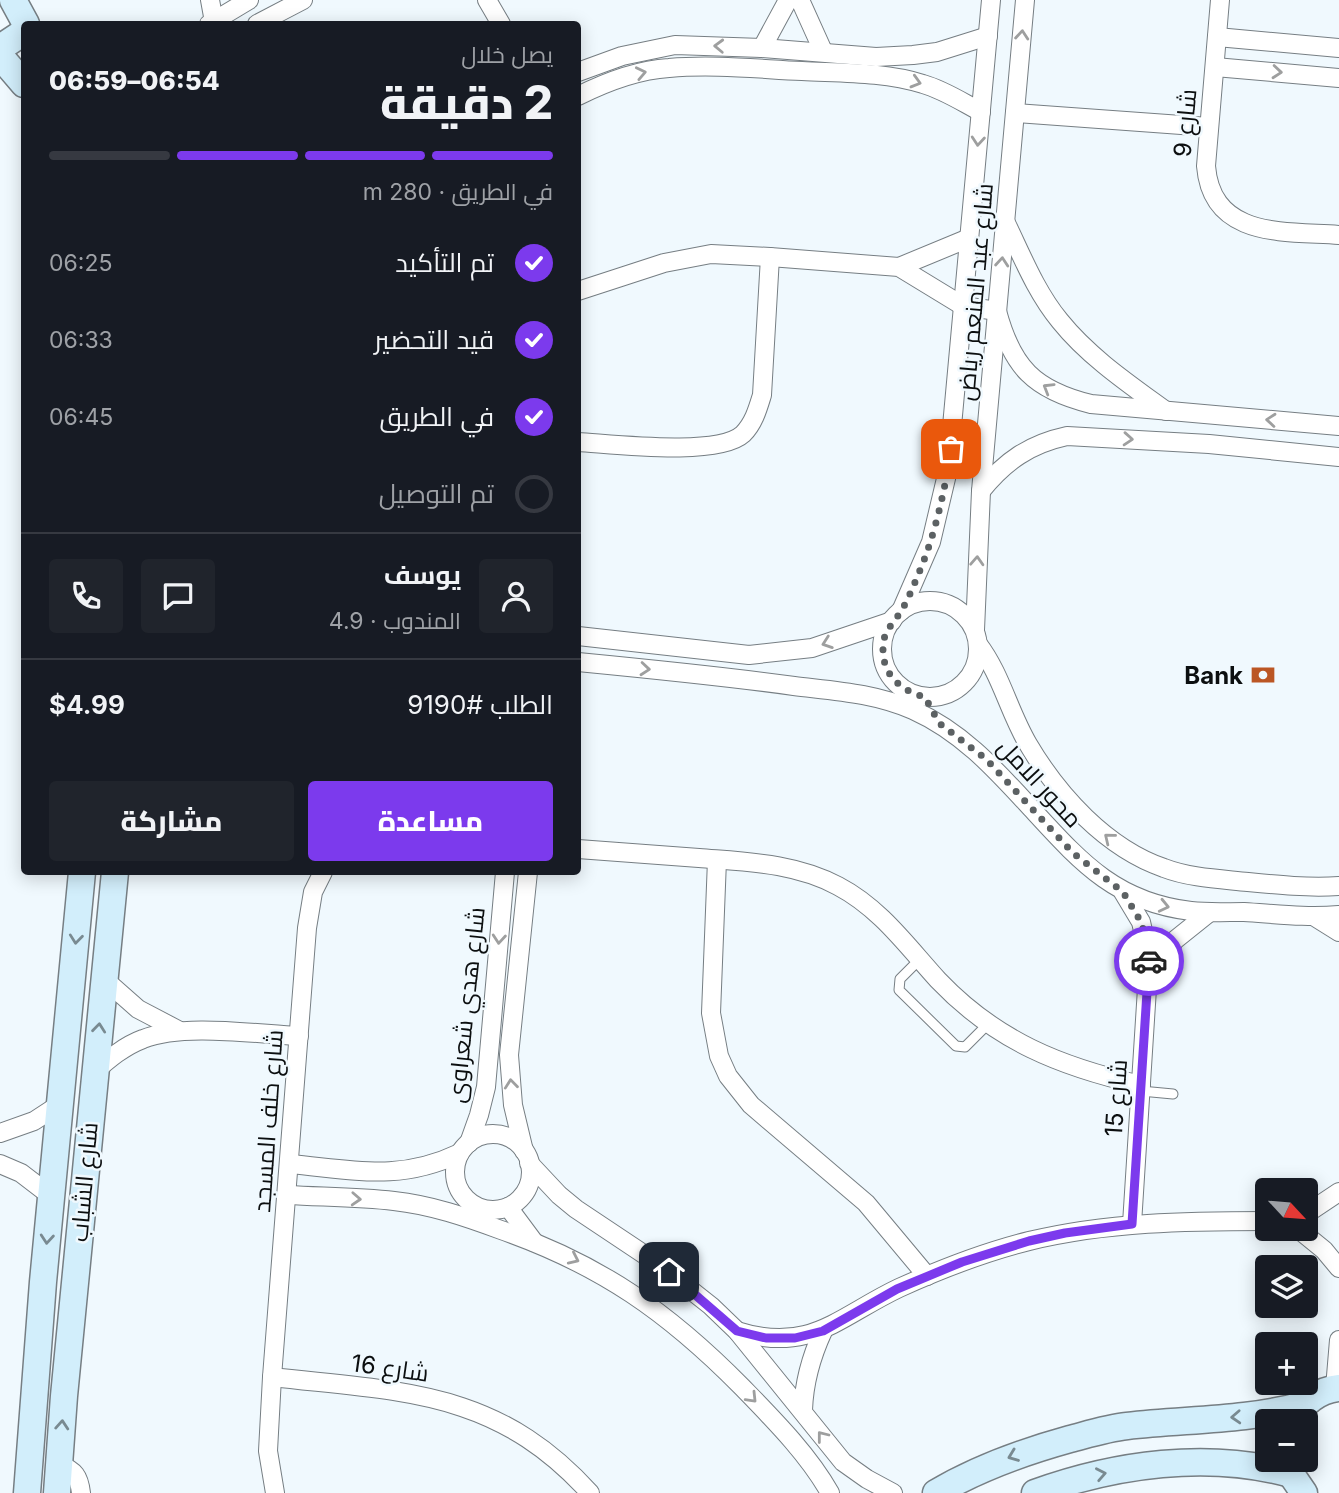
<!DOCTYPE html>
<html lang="ar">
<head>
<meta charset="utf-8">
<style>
  body { margin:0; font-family:Inter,Cairo,sans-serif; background:#20242c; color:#f1f3f6; direction:rtl; height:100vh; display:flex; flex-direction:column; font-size:26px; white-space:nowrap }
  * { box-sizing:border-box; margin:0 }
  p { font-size:23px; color:#9ea1a6 }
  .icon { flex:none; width:38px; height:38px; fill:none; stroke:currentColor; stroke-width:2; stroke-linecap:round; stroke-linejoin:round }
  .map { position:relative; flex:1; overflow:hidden; direction:ltr }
  .side { position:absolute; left:21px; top:21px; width:560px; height:854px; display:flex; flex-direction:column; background:#171b24; border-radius:7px; box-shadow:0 4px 18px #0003; direction:rtl }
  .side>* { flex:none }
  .needle { width:46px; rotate:116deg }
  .fabs { position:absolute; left:1255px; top:1178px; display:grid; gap:14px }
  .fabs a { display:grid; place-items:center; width:63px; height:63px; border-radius:7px; background:#171b24; box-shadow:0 4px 18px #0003; font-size:35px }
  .pin { position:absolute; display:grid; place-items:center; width:60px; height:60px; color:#fff; margin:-30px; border-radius:14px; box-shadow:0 4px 10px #0006 }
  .courier { position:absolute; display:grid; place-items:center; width:70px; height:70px; margin:-35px; border:5px solid #7c3aed; border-radius:50%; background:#fff; color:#222; box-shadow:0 2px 9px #0007 }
  .overview em { font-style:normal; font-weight:800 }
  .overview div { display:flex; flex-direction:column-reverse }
  .overview { display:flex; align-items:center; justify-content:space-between; height:119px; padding:0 28px }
  h1 { font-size:46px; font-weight:800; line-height:52px }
  .bar { display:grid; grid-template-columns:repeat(4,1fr); gap:10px 7px; align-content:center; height:84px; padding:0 28px }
  .bar i { height:9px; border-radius:5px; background:#363941 }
  .bar .current { background:#7c3aed }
  .bar p { grid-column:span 4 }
  .line { display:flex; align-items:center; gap:18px; padding:0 28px; border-top:2px solid #363941 }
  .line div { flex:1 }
  .round { display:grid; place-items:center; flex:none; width:74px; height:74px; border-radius:7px; background:#20242c }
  ol { padding:0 28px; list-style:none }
  li { display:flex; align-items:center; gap:21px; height:77px }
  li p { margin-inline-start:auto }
  li .icon { padding:7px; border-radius:50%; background:#7c3aed; color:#fff; stroke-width:4 }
  li:last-child { color:#9ea1a6 }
  li i { width:38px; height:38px; border:4px solid #363941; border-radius:50% }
  .primary-button { display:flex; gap:14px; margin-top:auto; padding:14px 28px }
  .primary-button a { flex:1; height:80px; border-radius:7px; background:#7c3aed; color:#fff; font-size:28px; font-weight:800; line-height:80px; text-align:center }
  .primary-button a+a { background:#20242c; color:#f1f3f6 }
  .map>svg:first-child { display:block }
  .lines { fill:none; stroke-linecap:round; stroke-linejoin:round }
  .lane-casing { stroke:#767e83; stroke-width:11 }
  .street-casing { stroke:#767e83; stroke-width:20 }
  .secondary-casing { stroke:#767e83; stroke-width:29 }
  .lane { stroke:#fff; stroke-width:9 }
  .street { stroke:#fff; stroke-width:18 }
  .secondary { stroke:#d2eefb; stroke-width:26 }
  .oneway { stroke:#9e9f9f }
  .oneway2 { stroke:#798a91 }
  .done { stroke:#5c6163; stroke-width:7; stroke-dasharray:0 12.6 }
  .route { stroke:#7c3aed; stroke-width:9 }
  .labels { text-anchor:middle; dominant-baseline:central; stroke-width:5; stroke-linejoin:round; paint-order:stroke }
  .street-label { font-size:24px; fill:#0c0f10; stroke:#f0f9fe }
  .poi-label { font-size:24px; font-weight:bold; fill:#0c0f10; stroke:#f0f9fe; text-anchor:end }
</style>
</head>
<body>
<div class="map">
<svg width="1339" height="1493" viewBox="0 0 1339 1493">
  <rect width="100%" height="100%" fill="#f0f9fe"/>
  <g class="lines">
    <g class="lane-casing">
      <g id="lane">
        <polyline points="920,959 900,979 899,990 956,1046 965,1047 988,1024"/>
        <polyline points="1141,1091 1173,1094"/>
      </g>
    </g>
    <g class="street-casing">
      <g id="street">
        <polyline points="210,0 214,22"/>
        <polyline points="487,0 501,24"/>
        <polyline points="800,0 823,51"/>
        <path d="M1220,0L1206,166C1212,239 1285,231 1339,235"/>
        <polyline points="209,24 249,0"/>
        <polyline points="257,24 303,0"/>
        <polyline points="1217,37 1339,48"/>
        <polyline points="762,48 788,0"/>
        <polyline points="1215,67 1339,78"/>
        <polyline points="578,72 622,56 675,45 762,48 876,57 913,55 937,52 988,36"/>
        <path d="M578,96C606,82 637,70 669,68C713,64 758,69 802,71C842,73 885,72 923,84C944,90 962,102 981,112"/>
        <polyline points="1015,113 1209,127"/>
        <path d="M1006,223C1022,256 1036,292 1060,321C1089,357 1129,384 1166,411"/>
        <polyline points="899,267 969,238"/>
        <path d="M578,291L664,263L711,254L770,257L899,267L963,306L997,311C1012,367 1034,390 1091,404L1339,426"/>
        <path d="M578,442C613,444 718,457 743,434C754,423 758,408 762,395L770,257"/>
        <path d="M981,491C1005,461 1030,444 1067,436L1209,444L1339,457"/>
        <circle cx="930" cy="649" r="48"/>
        <polyline points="901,611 931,542 948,470 991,0"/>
        <polyline points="975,630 981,491 1025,0"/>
        <polyline points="578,636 749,655 812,648 892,621"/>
        <path d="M978,644C1001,674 1009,712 1028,744C1058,795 1106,848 1164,868C1190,878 1220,879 1248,882C1278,885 1309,888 1339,886"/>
        <path d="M578,662C650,669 722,676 794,686C835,691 874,693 913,710C962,732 995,769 1030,807C1079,860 1114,902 1191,911C1208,913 1226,912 1244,912C1276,914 1307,918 1339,915"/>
        <path d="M578,849C618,852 659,855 699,858C747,862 795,863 838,886C880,908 907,946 938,980C996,1041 1061,1067 1141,1085"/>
        <polyline points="717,860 711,1013 719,1056 728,1076 751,1105 866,1203 927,1276"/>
        <polyline points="1123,892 1141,922 1149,957 1132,1224"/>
        <polyline points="1315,917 1339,932"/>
        <polyline points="1149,976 1175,940 1210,912"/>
        <polyline points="104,979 138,1009 178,1030"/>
        <path d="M94,1072C109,1059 124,1046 143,1039C183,1023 255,1034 299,1036"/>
        <polyline points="0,1133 34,1121 60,1104"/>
        <circle cx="493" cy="1172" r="38"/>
        <polyline points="469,1143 479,1115 486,1087 505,872"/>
        <polyline points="524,1151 513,1105 509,1055 528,872"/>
        <polyline points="529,1163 559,1195 576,1209 654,1261 711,1306 737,1331 843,1462 867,1479 893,1493"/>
        <polyline points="0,1164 21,1173 51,1196"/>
        <path d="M290,1164C355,1170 399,1182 460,1153"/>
        <path d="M288,1195C323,1197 359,1197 394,1201C431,1205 466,1217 501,1230C601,1265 668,1312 742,1387C773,1419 808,1454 830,1493"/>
        <polyline points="508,1207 534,1242"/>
        <polyline points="1306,1214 1339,1192"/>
        <polyline points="1297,1228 1324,1250 1339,1268"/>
        <path d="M737,1331C810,1354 838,1317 899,1288C941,1269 985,1252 1029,1241C1108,1222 1187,1221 1267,1221"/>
        <path d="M272,1377C401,1392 496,1389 590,1493"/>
        <polyline points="1335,1388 1339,1340"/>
        <path d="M803,1410C804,1382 811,1357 823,1331"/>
        <path d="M59,1464C75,1471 79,1476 81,1493"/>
        <polyline points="275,1493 268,1451 272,1377 307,928 313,892 323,872"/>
      </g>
    </g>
    <g class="secondary-casing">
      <g id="secondary">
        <polyline points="13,0 26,24"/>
        <polyline points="0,48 24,32"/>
        <polyline points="0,56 24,84"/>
        <path d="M1292,1419C1304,1403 1318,1390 1339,1388"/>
        <polyline points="1286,1460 1291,1474 1304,1493"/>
        <polyline points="27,1493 43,1282 82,872"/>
        <polyline points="57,1493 64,1396 115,872"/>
        <path d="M936,1493C978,1468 1023,1452 1070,1439C1089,1434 1108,1428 1127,1426C1186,1419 1245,1421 1303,1405"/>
        <path d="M1035,1493C1115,1464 1208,1451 1291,1474"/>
      </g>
    </g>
    <use href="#lane" class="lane"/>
    <use href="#street" class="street"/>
    <use href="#secondary" class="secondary"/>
  </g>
  <defs><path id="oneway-chevron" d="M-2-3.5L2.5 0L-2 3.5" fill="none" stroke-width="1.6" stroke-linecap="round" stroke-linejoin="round" transform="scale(1.75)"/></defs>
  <g class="oneway">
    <use href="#oneway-chevron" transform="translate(1022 35) rotate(-85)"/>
    <use href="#oneway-chevron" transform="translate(719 46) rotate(-178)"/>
    <use href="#oneway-chevron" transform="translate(1277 72) rotate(5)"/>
    <use href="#oneway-chevron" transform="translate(641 73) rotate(-12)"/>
    <use href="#oneway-chevron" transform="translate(916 82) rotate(16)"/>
    <use href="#oneway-chevron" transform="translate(978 141) rotate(95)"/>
    <use href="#oneway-chevron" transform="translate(1002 262) rotate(-85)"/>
    <use href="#oneway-chevron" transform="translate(1048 388) rotate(-149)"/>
    <use href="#oneway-chevron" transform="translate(1271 420) rotate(-175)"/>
    <use href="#oneway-chevron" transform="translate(1128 439) rotate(4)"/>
    <use href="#oneway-chevron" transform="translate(977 561) rotate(-87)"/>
    <use href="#oneway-chevron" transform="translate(827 643) rotate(161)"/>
    <use href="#oneway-chevron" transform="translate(645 669) rotate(5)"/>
    <use href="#oneway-chevron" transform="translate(1109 838) rotate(-141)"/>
    <use href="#oneway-chevron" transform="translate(1164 906) rotate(13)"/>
    <use href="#oneway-chevron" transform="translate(499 939) rotate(95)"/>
    <use href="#oneway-chevron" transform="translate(511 1084) rotate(-96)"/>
    <use href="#oneway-chevron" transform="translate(356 1199) rotate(3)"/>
    <use href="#oneway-chevron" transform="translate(574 1259) rotate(25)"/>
    <use href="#oneway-chevron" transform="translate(752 1398) rotate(46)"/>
    <use href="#oneway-chevron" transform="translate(822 1436) rotate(-128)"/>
  </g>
  <g class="oneway2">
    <use href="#oneway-chevron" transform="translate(76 939) rotate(96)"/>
    <use href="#oneway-chevron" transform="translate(99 1028) rotate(-84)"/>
    <use href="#oneway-chevron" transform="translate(47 1239) rotate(95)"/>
    <use href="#oneway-chevron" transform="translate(1236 1417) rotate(177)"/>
    <use href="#oneway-chevron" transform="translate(62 1425) rotate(-86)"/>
    <use href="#oneway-chevron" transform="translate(1013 1456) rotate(159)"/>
    <use href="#oneway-chevron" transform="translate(1101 1474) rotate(-11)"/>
  </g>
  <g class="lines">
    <path class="done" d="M951,449C945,490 936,530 921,568C915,582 910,595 903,608C895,623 882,630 883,650C883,676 902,691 925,697L939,723L986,759L1073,853L1123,892L1141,922L1146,939L1149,961"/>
    <polyline class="route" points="669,1272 737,1331 766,1338 795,1338 823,1331 897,1289 962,1262 1029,1241 1065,1233 1132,1224 1149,961"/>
  </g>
  <defs>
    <g id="bank-bare" transform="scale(1.89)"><path d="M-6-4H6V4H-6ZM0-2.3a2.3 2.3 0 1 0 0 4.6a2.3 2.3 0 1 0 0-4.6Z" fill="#bb5624" stroke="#f0f9fe" stroke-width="2.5" paint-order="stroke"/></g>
  </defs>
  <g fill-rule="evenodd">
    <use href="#bank-bare" x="1263" y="675"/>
  </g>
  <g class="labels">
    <g class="street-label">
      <text transform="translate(1185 123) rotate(-85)">شارع 9</text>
      <text transform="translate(975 292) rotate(-85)">شارع عبد المنعم رياض</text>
      <text transform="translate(1040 783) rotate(47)">محور الامل</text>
      <text transform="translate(466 1005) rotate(-84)">شارع هدي شعراوى</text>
      <text transform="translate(1116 1098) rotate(-86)">شارع 15</text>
      <text transform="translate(268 1121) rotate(-86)">شارع خلف المسجد</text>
      <text transform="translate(84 1182) rotate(-85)">شارع الشباب</text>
      <text transform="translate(390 1368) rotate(8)">شارع 16</text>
    </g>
    <g class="poi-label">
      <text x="1243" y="675">Bank</text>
    </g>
  </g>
</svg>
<div class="fabs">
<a><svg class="needle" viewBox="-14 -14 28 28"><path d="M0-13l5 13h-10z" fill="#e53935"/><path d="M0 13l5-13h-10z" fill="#9ea1a6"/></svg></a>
<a><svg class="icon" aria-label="layers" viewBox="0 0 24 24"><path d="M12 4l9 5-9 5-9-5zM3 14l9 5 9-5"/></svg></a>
<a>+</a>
<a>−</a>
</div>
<div class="pin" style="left:951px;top:449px;background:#ea580c"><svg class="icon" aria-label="bag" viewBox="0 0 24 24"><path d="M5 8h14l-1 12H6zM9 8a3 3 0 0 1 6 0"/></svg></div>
<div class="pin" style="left:669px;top:1272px;background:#1f2937"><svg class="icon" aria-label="home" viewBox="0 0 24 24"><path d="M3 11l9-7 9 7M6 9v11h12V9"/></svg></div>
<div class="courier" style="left:1149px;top:961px"><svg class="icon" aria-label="car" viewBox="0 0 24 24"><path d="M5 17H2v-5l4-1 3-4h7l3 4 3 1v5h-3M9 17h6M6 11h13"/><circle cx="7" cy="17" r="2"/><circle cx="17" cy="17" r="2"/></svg></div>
<section class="side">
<div class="overview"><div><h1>2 دقيقة</h1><p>يصل خلال</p></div><em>06:54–06:59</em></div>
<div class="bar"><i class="current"></i><i class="current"></i><i class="current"></i><i></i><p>في الطريق · 280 m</p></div>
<ol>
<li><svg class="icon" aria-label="check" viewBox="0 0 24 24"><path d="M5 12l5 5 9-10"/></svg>تم التأكيد<p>06:25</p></li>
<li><svg class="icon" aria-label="check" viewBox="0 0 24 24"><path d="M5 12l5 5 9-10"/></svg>قيد التحضير<p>06:33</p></li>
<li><svg class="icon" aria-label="check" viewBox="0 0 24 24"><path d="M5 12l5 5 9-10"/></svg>في الطريق<p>06:45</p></li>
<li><i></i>تم التوصيل</li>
</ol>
<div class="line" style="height:126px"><a class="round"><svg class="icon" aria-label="person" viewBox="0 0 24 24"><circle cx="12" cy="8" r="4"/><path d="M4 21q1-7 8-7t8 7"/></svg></a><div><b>يوسف</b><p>المندوب · 4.9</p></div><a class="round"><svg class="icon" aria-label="chat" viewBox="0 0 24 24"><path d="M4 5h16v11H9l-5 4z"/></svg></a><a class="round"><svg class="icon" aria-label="phone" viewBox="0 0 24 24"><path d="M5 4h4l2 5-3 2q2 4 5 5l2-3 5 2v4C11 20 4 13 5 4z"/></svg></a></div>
<div class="line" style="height:91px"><div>الطلب #9190</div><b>$4.99</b></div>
<div class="primary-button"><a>مساعدة</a><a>مشاركة</a></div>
</section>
</div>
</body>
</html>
